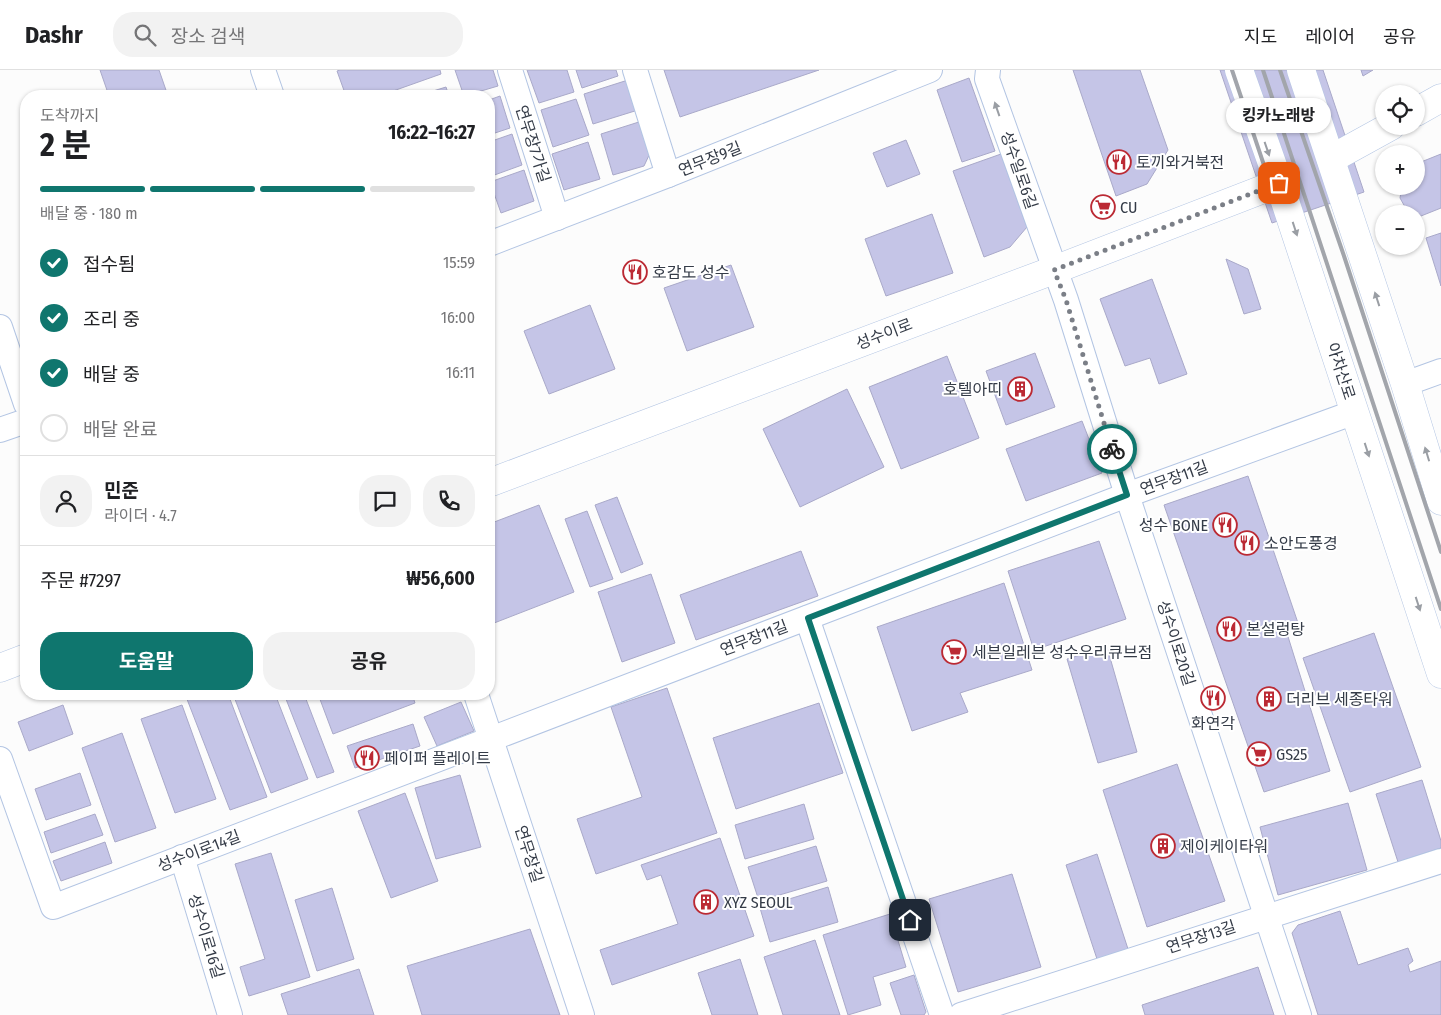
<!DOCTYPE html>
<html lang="ko">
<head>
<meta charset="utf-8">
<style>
  body { margin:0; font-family:"Fira Sans Condensed","Noto Sans KR",sans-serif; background:#f2f2f2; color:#202124; height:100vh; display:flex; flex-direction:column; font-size:19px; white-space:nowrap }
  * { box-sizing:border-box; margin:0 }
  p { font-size:16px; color:#757577 }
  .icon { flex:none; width:28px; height:28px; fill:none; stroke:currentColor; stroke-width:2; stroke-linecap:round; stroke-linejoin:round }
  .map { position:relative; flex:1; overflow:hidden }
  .details { position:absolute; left:20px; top:20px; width:475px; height:610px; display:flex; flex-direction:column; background:#fff; border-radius:20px; box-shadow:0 1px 4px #0004 }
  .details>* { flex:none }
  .buttons { position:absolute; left:1375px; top:15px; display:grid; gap:10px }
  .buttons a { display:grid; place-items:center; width:50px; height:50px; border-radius:50%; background:#fff; box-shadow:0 1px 4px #0004; font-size:25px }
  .pin { position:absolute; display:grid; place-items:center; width:42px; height:42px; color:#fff; margin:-21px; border-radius:10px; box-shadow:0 2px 8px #0006 }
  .courier { position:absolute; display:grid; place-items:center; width:50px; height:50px; margin:-25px; border:4px solid #0f766e; border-radius:50%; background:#fff; color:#222; box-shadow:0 1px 6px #0007 }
  .bubble { position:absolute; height:35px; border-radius:18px; background:#fff; box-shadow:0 1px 4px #0004; font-size:16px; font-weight:700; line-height:35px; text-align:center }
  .overview em { font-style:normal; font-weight:700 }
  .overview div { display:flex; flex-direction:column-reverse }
  .overview { display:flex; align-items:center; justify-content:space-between; height:85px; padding:0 20px }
  h1 { font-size:32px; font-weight:700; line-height:38px }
  .bar { display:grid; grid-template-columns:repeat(4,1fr); gap:8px 5px; align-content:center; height:60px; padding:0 20px }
  .bar i { height:6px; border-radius:4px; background:#e0e0e0 }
  .bar .on { background:#0f766e }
  .bar p { grid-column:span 4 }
  .line { display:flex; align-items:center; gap:12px; padding:0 20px; border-top:1px solid #e0e0e0 }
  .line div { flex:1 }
  .round { display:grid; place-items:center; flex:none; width:52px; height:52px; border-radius:20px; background:#f2f2f2 }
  ol { padding:0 20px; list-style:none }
  li { display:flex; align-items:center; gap:15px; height:55px }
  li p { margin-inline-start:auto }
  li .icon { padding:5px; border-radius:50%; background:#0f766e; color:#fff; stroke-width:4 }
  li:last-child { color:#757577 }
  li i { width:28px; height:28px; border:2px solid #e0e0e0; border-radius:50% }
  .cta { display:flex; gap:10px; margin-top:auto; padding:10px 20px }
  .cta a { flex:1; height:58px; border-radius:20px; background:#0f766e; color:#fff; font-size:20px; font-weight:700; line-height:58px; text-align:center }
  .cta a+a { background:#f2f2f2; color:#202124 }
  header { display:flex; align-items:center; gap:30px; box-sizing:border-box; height:70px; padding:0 25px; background:#fff; border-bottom:1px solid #e0e0e0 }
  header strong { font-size:24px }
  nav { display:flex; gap:28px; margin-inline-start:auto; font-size:18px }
  .search { width:350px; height:45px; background:#f2f2f2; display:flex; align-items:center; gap:12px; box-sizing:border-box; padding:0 18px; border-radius:20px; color:#757577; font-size:19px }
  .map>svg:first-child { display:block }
  .building { fill:#c5c5e7; stroke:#a9a9c9 }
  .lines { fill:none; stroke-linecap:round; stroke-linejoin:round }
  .street-casing { stroke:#b3c5e3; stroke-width:26 }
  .secondary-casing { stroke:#b3c5e3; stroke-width:29 }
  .street { stroke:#fff; stroke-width:24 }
  .secondary { stroke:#fff; stroke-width:28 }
  .rail { stroke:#a2a5ab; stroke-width:4 }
  .oneway { fill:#9a9ea4 }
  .done { stroke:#7b7f87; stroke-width:5; stroke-dasharray:0 9 }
  .route { stroke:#0f766e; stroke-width:6 }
  .labels { text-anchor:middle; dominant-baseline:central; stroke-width:4; stroke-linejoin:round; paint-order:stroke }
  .street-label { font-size:16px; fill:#353c48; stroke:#fff }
  .poi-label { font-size:16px; fill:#353c48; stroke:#fff; text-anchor:start }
</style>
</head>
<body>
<header>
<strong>Dashr</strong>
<div class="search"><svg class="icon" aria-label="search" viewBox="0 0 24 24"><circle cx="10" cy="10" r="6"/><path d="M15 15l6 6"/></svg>장소 검색</div>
<nav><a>지도</a><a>레이어</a><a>공유</a></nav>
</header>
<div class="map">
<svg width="1441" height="945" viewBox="0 0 1441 945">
  <rect width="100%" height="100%" fill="#fcfcfc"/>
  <g class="building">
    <polygon points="100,0 159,0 168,26 109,26"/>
    <polygon points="340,0 440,0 441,4 379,26 346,26 337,1"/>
    <polygon points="455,0 493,0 498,16 464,26"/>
    <polygon points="527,0 567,0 574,22 539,33"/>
    <polygon points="576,0 616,0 618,6 582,18"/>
    <polygon points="664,0 819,0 680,47"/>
    <polygon points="1073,0 1140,0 1168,80 1147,114 1116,126"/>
    <polygon points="1220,0 1323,0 1364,122 1272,153"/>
    <polygon points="1361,0 1373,0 1363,6"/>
    <polygon points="969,8 995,81 962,92 937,20"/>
    <polygon points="628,10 638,40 593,54 584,24"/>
    <polygon points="446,17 449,26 417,26"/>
    <polygon points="500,26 510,58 489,65 489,30"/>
    <polygon points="576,29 589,65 553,77 541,40"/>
    <polygon points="642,51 651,81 644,96 613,105 601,64"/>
    <polygon points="512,64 522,95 489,107 489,72"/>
    <polygon points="906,70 920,104 887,117 873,83"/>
    <polygon points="588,72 600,109 564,120 552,84"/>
    <polygon points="1001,84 1027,157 1010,177 984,187 953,101"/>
    <polygon points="1441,84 1441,138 1416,148 1416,144 1409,144 1400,128 1402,116 1416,116 1416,94"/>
    <polygon points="524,100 534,131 501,143 490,112"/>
    <polygon points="932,144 953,203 886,226 865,169"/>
    <polygon points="1441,163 1441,216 1426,168"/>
    <polygon points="1226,189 1248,199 1261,239 1244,244"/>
    <polygon points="731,195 754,257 687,281 664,218"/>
    <polygon points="1152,209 1187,304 1159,314 1150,288 1125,296 1100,229"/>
    <polygon points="590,235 615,299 549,324 524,261"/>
    <polygon points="1035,283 1055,337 1006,355 986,301"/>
    <polygon points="947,286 979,368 901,399 869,317"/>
    <polygon points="847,319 884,397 800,437 763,359"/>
    <polygon points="1082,351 1102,403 1026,431 1006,379"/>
    <polygon points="1248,406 1298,553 1285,557 1330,701 1264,722 1164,435"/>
    <polygon points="617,427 643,494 621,503 595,435"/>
    <polygon points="539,435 574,522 489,555 489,454"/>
    <polygon points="587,441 613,509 590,517 565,449"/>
    <polygon points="1099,471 1126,549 1034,580 1008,501"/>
    <polygon points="801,481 818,526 696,570 680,525"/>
    <polygon points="651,504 675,573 622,592 598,522"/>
    <polygon points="1004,513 1032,600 960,623 968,642 912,661 877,557"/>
    <polygon points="1374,563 1421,697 1350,722 1303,588"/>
    <polygon points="1107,577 1137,682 1098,693 1067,589"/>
    <polygon points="667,618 717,763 596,804 577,749 642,727 611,637"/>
    <polygon points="185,624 228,624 267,727 230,740"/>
    <polygon points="233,624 275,624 308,709 271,723"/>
    <polygon points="284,624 304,624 334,702 317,708"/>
    <polygon points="318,624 412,624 415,633 333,664"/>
    <polygon points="461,632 474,661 437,676 424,647"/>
    <polygon points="819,633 843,703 736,739 713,668"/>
    <polygon points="63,635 73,664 29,681 18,652"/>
    <polygon points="182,635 216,729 175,743 141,649"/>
    <polygon points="413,654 420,676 355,698 347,676"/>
    <polygon points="122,663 156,758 115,772 82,678"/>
    <polygon points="1177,694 1225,831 1147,857 1103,720"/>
    <polygon points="80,703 91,735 46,750 35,719"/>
    <polygon points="460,705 481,777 436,789 415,718"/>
    <polygon points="1422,710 1441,771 1441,778 1398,792 1376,724"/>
    <polygon points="405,723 438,811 391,828 358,741"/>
    <polygon points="1348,733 1367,800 1278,825 1260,757"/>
    <polygon points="804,734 814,769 745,789 735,755"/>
    <polygon points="95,744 103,765 51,783 44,762"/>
    <polygon points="720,768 754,866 612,915 600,880 678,854 661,805 647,810 641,795"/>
    <polygon points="105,772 112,793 61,811 53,791"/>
    <polygon points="816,776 827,811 759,831 748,797"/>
    <polygon points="271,783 310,907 249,926 240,897 265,889 235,794"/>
    <polygon points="1097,784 1128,879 1097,889 1066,795"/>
    <polygon points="1012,804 1041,897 958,922 929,829"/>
    <polygon points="828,817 838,852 770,872 760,838"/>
    <polygon points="332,818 354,889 317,901 295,830"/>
    <polygon points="1340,841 1358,895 1408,878 1413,891 1408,895 1410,902 1441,891 1441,945 1318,945 1292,863 1298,855"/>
    <polygon points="890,844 906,897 873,907 881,935 848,945 823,865"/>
    <polygon points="530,859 560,945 422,945 407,896"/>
    <polygon points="815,870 840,945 783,945 764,887"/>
    <polygon points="740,889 758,945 712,945 698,903"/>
    <polygon points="1258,897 1274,945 1145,945 1142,935"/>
    <polygon points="359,899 374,945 288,945 281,924"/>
    <polygon points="914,905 926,942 924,945 901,945 890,913"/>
  </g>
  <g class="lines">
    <g class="street-casing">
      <g id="street">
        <polyline points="263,0 272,26"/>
        <polyline points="510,0 557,148"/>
        <polyline points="635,0 668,105"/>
        <polyline points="988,0 987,9 1066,230 1127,425 1299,945"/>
        <polyline points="489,174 668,105 930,0"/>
        <polyline points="0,257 26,334"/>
        <polyline points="1405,314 1441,301"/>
        <polyline points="0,360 26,351"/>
        <polyline points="807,548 942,945"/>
        <polyline points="476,624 582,945"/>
        <polyline points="0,689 53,837 1127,425 1355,342"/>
        <polyline points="182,787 230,945"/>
        <polyline points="961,945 1441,791"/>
      </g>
    </g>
    <g class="secondary-casing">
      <g id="secondary">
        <polyline points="1239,0 1279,113 1441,604"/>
        <polyline points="1301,0 1405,314 1441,431"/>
        <polyline points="1416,42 1441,28"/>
        <polyline points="1331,89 1391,56"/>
        <polyline points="489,413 1054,200 1279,113"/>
        <polyline points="0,598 26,588"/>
      </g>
    </g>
    <use href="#street" class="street"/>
    <use href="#secondary" class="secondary"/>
    <g class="rail">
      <polyline points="1232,0 1274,125"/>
      <polyline points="1263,0 1441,539"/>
      <polyline points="1280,0 1344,186 1441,482"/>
    </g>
  </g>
  <defs><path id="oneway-solid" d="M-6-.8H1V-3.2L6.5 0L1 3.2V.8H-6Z" transform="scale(1.25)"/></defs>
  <g class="oneway">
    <use href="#oneway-solid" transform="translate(997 39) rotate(-109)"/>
    <use href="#oneway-solid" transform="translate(1267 79) rotate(71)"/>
    <use href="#oneway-solid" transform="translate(1295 159) rotate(72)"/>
    <use href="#oneway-solid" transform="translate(1377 229) rotate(-108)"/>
    <use href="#oneway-solid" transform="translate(1367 380) rotate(72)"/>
    <use href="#oneway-solid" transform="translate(1427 384) rotate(-107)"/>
    <use href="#oneway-solid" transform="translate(1418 534) rotate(72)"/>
  </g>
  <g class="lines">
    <polyline class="done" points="1112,379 1066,230 1054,200 1279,113"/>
    <polyline class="route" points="910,850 808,548 1127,425 1112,379"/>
  </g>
  <defs>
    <g id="restaurant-ring" transform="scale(1.25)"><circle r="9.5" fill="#fff" stroke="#bb2a34" stroke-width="1.5"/><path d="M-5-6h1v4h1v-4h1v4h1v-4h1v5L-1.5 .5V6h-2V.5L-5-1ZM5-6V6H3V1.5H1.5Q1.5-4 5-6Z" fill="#bb2a34"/></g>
    <g id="supermarket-ring" transform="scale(1.25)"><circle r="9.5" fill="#fff" stroke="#bb2a34" stroke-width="1.5"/><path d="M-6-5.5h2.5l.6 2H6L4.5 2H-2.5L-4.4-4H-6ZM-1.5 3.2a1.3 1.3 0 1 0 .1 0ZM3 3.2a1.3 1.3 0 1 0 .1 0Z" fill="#bb2a34"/></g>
    <g id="building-ring" transform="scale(1.25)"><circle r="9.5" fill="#fff" stroke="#bb2a34" stroke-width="1.5"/><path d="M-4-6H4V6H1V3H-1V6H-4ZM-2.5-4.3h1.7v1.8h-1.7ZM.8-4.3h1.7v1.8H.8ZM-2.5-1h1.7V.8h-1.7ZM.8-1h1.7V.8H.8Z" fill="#bb2a34"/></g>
  </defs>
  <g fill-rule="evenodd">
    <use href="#restaurant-ring" x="1119" y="92"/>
    <use href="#supermarket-ring" x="1103" y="137"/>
    <use href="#restaurant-ring" x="635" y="202"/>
    <use href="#building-ring" x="1020" y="319"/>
    <use href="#restaurant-ring" x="1225" y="455"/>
    <use href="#restaurant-ring" x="1247" y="473"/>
    <use href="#restaurant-ring" x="1229" y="559"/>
    <use href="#supermarket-ring" x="954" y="582"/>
    <use href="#restaurant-ring" x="1213" y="628"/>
    <use href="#building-ring" x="1269" y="629"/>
    <use href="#supermarket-ring" x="1259" y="684"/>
    <use href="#restaurant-ring" x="367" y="688"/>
    <use href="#building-ring" x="1163" y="776"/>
    <use href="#building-ring" x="706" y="832"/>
  </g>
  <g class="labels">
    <g class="street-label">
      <text transform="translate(533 74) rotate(72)">연무장7가길</text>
      <text transform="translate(710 89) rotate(-22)">연무장9길</text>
      <text transform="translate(1019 100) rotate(71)">성수일로6길</text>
      <text transform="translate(884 264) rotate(-21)">성수이로</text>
      <text transform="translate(1341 301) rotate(72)">아차산로</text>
      <text transform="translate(1174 408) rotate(-20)">연무장11길</text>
      <text transform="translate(754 568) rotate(-21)">연무장11길</text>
      <text transform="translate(1176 573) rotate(72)">성수이로20길</text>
      <text transform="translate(199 781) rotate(-21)">성수이로14길</text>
      <text transform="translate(529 784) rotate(72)">연무장길</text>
      <text transform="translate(206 866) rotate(73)">성수이로16길</text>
      <text transform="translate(1201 867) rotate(-18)">연무장13길</text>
    </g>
    <g class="poi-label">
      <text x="1136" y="92">토끼와거북전</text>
      <text x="1120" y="137">CU</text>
      <text x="652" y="202">호감도 성수</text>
      <text x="1002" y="319" text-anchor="end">호텔아띠</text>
      <text x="1208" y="455" text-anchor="end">성수 BONE</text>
      <text x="1264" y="473">소안도풍경</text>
      <text x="1246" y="559">본설렁탕</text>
      <text x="972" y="582">세븐일레븐 성수우리큐브점</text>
      <text x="1286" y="629">더리브 세종타워</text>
      <text x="1213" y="653" text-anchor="middle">화연각</text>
      <text x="1276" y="684">GS25</text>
      <text x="384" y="688">페이퍼 플레이트</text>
      <text x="1180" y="776">제이케이타워</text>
      <text x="724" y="832">XYZ SEOUL</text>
    </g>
  </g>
</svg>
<div class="buttons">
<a><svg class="icon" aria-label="locate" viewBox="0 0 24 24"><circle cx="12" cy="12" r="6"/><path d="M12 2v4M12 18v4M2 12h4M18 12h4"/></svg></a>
<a>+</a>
<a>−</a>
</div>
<div class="pin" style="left:1279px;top:113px;background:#ea580c"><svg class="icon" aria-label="bag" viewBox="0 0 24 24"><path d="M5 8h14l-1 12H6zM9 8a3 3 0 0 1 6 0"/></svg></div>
<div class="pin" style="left:910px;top:850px;background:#1f2937"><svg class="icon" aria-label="home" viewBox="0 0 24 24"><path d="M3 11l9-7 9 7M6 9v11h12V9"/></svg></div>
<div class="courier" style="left:1112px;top:379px"><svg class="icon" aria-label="bike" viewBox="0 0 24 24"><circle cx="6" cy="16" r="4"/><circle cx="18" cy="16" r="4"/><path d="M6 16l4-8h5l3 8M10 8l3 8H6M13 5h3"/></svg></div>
<div class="bubble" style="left:1226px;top:28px;width:105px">킹카노래방</div>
<section class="details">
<div class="overview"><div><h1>2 분</h1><p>도착까지</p></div><em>16:22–16:27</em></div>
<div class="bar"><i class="on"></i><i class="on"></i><i class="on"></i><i></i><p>배달 중 · 180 m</p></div>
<ol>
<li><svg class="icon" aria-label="check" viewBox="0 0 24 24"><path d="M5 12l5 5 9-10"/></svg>접수됨<p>15:59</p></li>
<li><svg class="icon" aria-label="check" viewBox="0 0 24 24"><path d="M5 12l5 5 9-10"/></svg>조리 중<p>16:00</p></li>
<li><svg class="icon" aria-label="check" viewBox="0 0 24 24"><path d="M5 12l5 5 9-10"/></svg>배달 중<p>16:11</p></li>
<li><i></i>배달 완료</li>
</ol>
<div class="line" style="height:90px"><a class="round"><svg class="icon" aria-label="person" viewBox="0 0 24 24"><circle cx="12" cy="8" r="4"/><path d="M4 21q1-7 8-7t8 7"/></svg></a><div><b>민준</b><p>라이더 · 4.7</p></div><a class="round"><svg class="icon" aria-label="chat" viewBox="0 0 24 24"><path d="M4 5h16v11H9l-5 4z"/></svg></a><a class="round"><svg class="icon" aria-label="phone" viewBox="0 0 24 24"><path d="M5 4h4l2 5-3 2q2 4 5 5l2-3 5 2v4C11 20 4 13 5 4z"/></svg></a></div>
<div class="line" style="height:65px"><div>주문 #7297</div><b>₩56,600</b></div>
<div class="cta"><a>도움말</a><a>공유</a></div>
</section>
</div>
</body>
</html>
